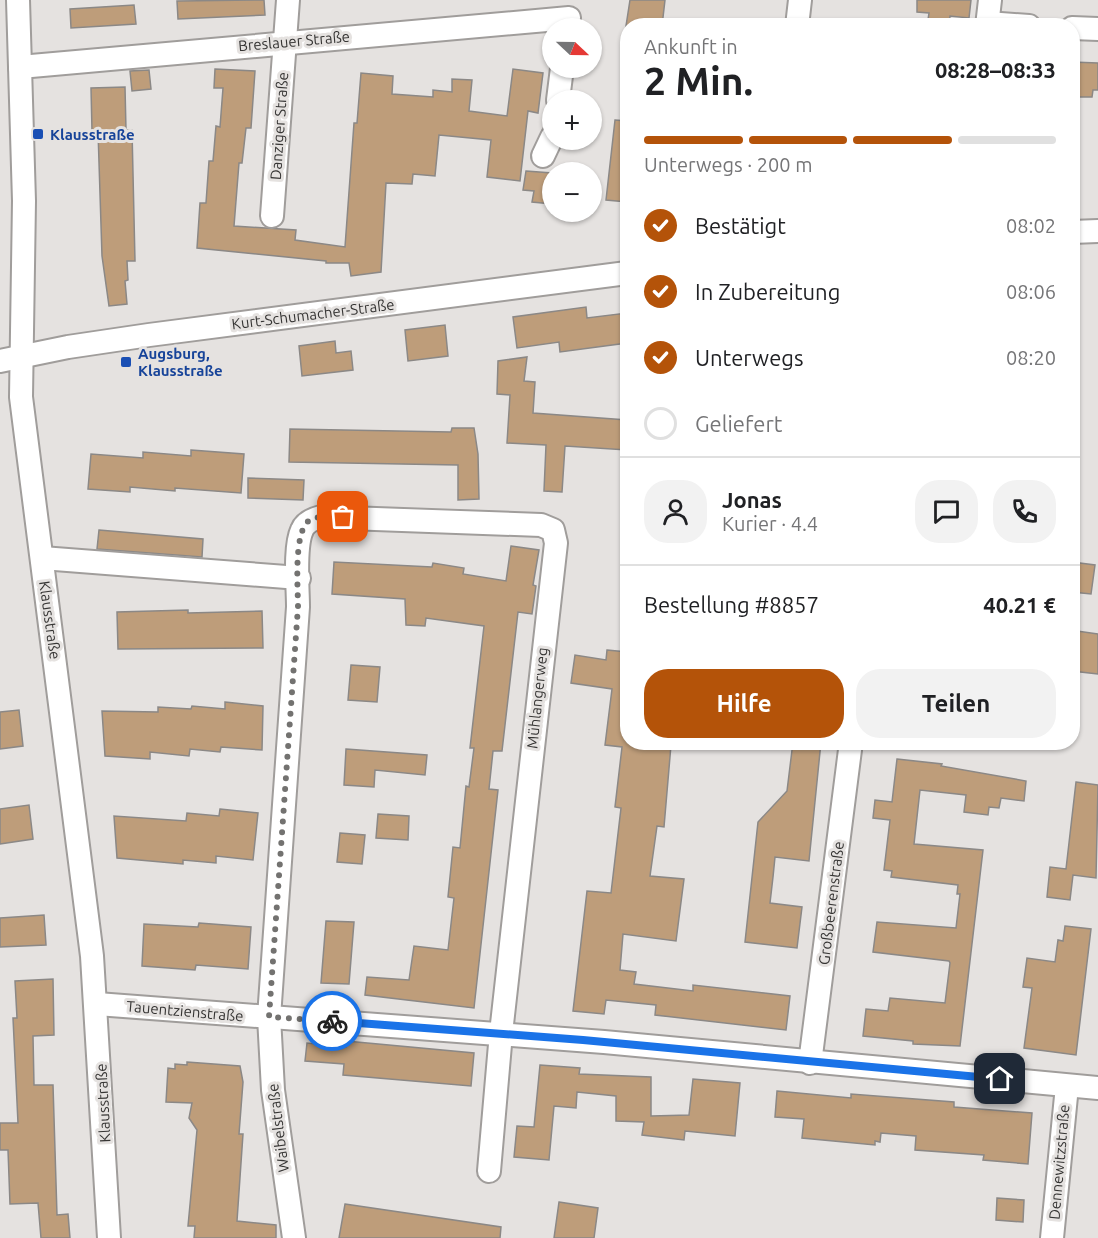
<!DOCTYPE html>
<html lang="de">
<head>
<meta charset="utf-8">
<style>
  body { margin:0; font-family:Ubuntu,sans-serif; background:#f2f2f2; color:#202124; height:100vh; display:flex; flex-direction:column; font-size:22px; white-space:nowrap }
  * { box-sizing:border-box; margin:0 }
  p { font-size:20px; color:#757577 }
  .icon { flex:none; width:33px; height:33px; fill:none; stroke:currentColor; stroke-width:2; stroke-linecap:round; stroke-linejoin:round }
  .map { position:relative; flex:1; overflow:hidden }
  .panel { position:absolute; left:620px; top:18px; width:460px; height:732px; display:flex; flex-direction:column; background:#fff; border-radius:24px; box-shadow:0 2px 4px #0004 }
  .panel>* { flex:none }
  .needle { width:39px; rotate:112deg }
  .tools { position:absolute; left:542px; top:18px; display:grid; gap:12px }
  .tools a { display:grid; place-items:center; width:60px; height:60px; border-radius:50%; background:#fff; box-shadow:0 2px 4px #0004; font-size:30px }
  .pin { position:absolute; display:grid; place-items:center; width:51px; height:51px; color:#fff; margin:-26px; border-radius:12px; box-shadow:0 3px 9px #0006 }
  .courier { position:absolute; display:grid; place-items:center; width:60px; height:60px; margin:-30px; border:4px solid #1a73e8; border-radius:50%; background:#fff; color:#222; box-shadow:0 2px 8px #0007 }
  .head em { font-style:normal; font-weight:700 }
  .head div { display:flex; flex-direction:column-reverse }
  .head { display:flex; align-items:center; justify-content:space-between; height:102px; padding:0 24px }
  h1 { font-size:39px; font-weight:700; line-height:45px }
  .bar { display:grid; grid-template-columns:repeat(4,1fr); gap:9px 6px; align-content:center; height:72px; padding:0 24px }
  .bar i { height:8px; border-radius:4px; background:#e0e0e0 }
  .bar .selected { background:#b45309 }
  .bar p { grid-column:span 4 }
  .line { display:flex; align-items:center; gap:15px; padding:0 24px; border-top:2px solid #e0e0e0 }
  .line div { flex:1 }
  .round { display:grid; place-items:center; flex:none; width:63px; height:63px; border-radius:24px; background:#f2f2f2 }
  ol { padding:0 24px; list-style:none }
  li { display:flex; align-items:center; gap:18px; height:66px }
  li p { margin-inline-start:auto }
  li .icon { padding:6px; border-radius:50%; background:#b45309; color:#fff; stroke-width:4 }
  li:last-child { color:#757577 }
  li i { width:33px; height:33px; border:3px solid #e0e0e0; border-radius:50% }
  .button { display:flex; gap:12px; margin-top:auto; padding:12px 24px }
  .button a { flex:1; height:69px; border-radius:24px; background:#b45309; color:#fff; font-size:24px; font-weight:700; line-height:69px; text-align:center }
  .button a+a { background:#f2f2f2; color:#202124 }
  .map>svg:first-child { display:block }
  .building { fill:#be9d7a; stroke:#8b8886; stroke-width:1.5 }
  .lines { fill:none; stroke-linecap:round; stroke-linejoin:round }
  .minor-casing { stroke:#a09d9b; stroke-width:26 }
  .minor { stroke:#fff; stroke-width:22 }
  .done { stroke:#737270; stroke-width:6; stroke-dasharray:0 10.8 }
  .route { stroke:#1a73e8; stroke-width:8 }
  .transit-dot { fill:#1a4fb4; stroke:#e5e2e0; stroke-width:2 }
  .labels { text-anchor:middle; dominant-baseline:central; stroke-width:6; stroke-linejoin:round; paint-order:stroke }
  .street-label { font-size:15px; fill:#363534; stroke:#e5e2e0 }
  .transit-label { font-size:15px; font-weight:bold; fill:#164399; stroke:#e5e2e0; text-anchor:start }
</style>
</head>
<body>
<div class="map">
<svg width="1098" height="1238" viewBox="0 0 1098 1238">
  <rect width="100%" height="100%" fill="#e5e2e0"/>
  <g class="building">
    <polygon points="264,0 265,15 178,19 177,1"/>
    <polygon points="630,0 665,0 662,26 626,26"/>
    <polygon points="917,0 971,0 969,18 950,16 949,26 927,26 929,13 917,12"/>
    <polygon points="134,5 136,24 71,28 70,9"/>
    <polygon points="1072,62 1098,63 1098,90 1093,90 1092,97 1072,97"/>
    <polygon points="215,69 255,71 251,128 246,128 242,163 239,163 234,226 296,230 295,240 345,247 354,123 357,123 361,73 393,76 392,94 433,97 433,90 452,92 452,79 472,80 469,111 507,116 513,69 543,73 538,113 528,111 520,181 487,177 491,140 439,135 435,176 413,174 412,184 386,183 381,272 351,276 349,263 326,263 326,261 197,248 200,203 206,203 209,161 213,161 216,126 220,127 223,88 214,88"/>
    <polygon points="149,70 151,89 132,91 130,71"/>
    <polygon points="125,87 126,130 132,130 135,261 127,261 128,280 125,281 127,304 109,306 102,256 98,131 92,131 91,88"/>
    <polygon points="615,120 627,121 627,202 606,200"/>
    <polygon points="526,171 552,173 552,204 532,202 534,191 523,190"/>
    <polygon points="586,307 587,318 627,313 627,343 560,352 559,342 517,348 513,317"/>
    <polygon points="445,325 448,356 408,361 405,330"/>
    <polygon points="335,341 336,353 351,351 353,370 302,376 299,346"/>
    <polygon points="527,357 524,381 535,382 533,413 627,420 627,450 565,446 562,492 544,491 546,445 507,443 510,395 497,394 498,361"/>
    <polygon points="452,428 474,428 478,454 479,499 458,500 458,465 289,462 290,429 451,432"/>
    <polygon points="191,450 244,454 241,493 175,488 175,491 130,487 130,492 88,489 91,454 143,458 143,452 191,456"/>
    <polygon points="248,478 304,480 303,500 248,498"/>
    <polygon points="99,530 203,539 202,557 97,549"/>
    <polygon points="511,546 539,550 533,585 536,586 532,614 518,612 502,751 493,751 489,789 498,790 474,1008 365,995 367,977 409,980 414,946 448,950 454,898 448,897 453,847 460,848 466,786 469,787 474,748 470,748 484,626 426,618 425,626 406,625 405,599 332,594 334,562 432,567 433,563 464,568 463,574 506,581"/>
    <polygon points="1072,562 1095,565 1091,594 1072,592"/>
    <polygon points="188,610 188,613 262,611 263,648 118,649 117,612"/>
    <polygon points="1077,631 1098,634 1098,674 1072,671"/>
    <polygon points="607,650 627,652 627,742 671,745 664,827 657,826 650,876 684,879 676,941 623,934 620,970 636,972 634,984 693,991 693,985 790,996 786,1030 655,1015 656,1005 606,1000 604,1014 573,1011 587,891 611,893 621,808 615,807 622,747 605,745 612,689 571,683 575,655 606,660"/>
    <polygon points="351,665 380,667 377,702 348,700"/>
    <polygon points="225,702 263,706 262,750 221,747 220,752 190,749 189,756 150,752 150,759 105,756 102,711 158,712 158,707 191,709 192,706 225,709"/>
    <polygon points="19,710 23,746 0,749 0,712"/>
    <polygon points="793,742 821,742 809,861 775,857 773,877 770,903 802,907 797,948 745,942 758,822 787,791"/>
    <polygon points="346,749 427,755 425,775 375,770 374,787 344,785"/>
    <polygon points="897,759 942,764 941,766 1026,781 1024,801 1001,798 999,808 989,807 988,815 964,812 966,795 920,790 914,844 983,850 960,1046 913,1044 913,1041 863,1036 866,1009 888,1011 890,998 945,1003 950,963 949,961 873,952 877,922 956,928 960,894 957,894 958,885 891,877 892,871 884,870 890,820 873,818 875,800 892,802"/>
    <polygon points="1076,782 1098,785 1096,878 1073,875 1070,900 1047,897 1050,867 1066,869"/>
    <polygon points="29,805 33,839 0,844 0,809"/>
    <polygon points="220,809 258,813 253,860 216,856 216,863 183,860 183,864 117,858 114,816 186,821 187,813 219,816"/>
    <polygon points="378,814 409,816 408,840 376,838"/>
    <polygon points="340,833 365,835 362,864 337,862"/>
    <polygon points="44,915 46,945 0,947 0,918"/>
    <polygon points="326,921 354,922 349,984 321,983"/>
    <polygon points="199,923 251,927 248,969 196,965 195,970 142,966 144,924 198,927"/>
    <polygon points="1065,926 1091,929 1076,1055 1024,1048 1032,988 1023,987 1027,958 1055,962 1058,940 1063,941"/>
    <polygon points="53,979 54,1035 33,1036 34,1085 53,1085 57,1215 68,1214 70,1238 41,1238 38,1203 10,1204 8,1150 0,1150 0,1123 18,1123 13,1018 17,1018 15,981"/>
    <polygon points="346,1041 474,1053 471,1086 343,1075 344,1064 305,1061 307,1043 346,1047"/>
    <polygon points="187,1062 240,1066 243,1082 239,1134 243,1134 237,1221 276,1225 276,1238 194,1238 195,1226 188,1226 197,1130 189,1118 192,1103 166,1102 168,1068 175,1069 175,1064 187,1065"/>
    <polygon points="540,1065 580,1068 579,1074 651,1077 651,1116 689,1115 693,1079 740,1083 735,1136 685,1131 684,1140 642,1135 644,1122 616,1121 616,1096 577,1092 576,1108 554,1106 549,1160 514,1157 517,1126 534,1127"/>
    <polygon points="777,1091 851,1098 851,1094 954,1102 954,1107 1032,1113 1028,1164 983,1160 984,1155 915,1150 916,1136 881,1133 880,1142 875,1141 875,1145 802,1138 804,1119 775,1117"/>
    <polygon points="997,1198 1024,1200 1023,1222 996,1220"/>
    <polygon points="559,1202 598,1208 594,1238 554,1238"/>
    <polygon points="345,1204 501,1227 500,1238 339,1238"/>
  </g>
  <g class="lines">
    <g class="minor-casing">
      <g id="minor">
        <polyline points="18,0 24,201 21,397 92,956 109,1238"/>
        <polyline points="987,23 1029,26"/>
        <polyline points="797,26 800,0"/>
        <polyline points="987,26 990,0"/>
        <polyline points="1072,28 1098,29"/>
        <polyline points="20,67 569,18"/>
        <polyline points="558,100 562,68"/>
        <polyline points="543,156 552,137"/>
        <polyline points="272,216 288,0"/>
        <polyline points="1072,232 1098,231"/>
        <polyline points="0,361 68,347 149,335 627,273"/>
        <polyline points="42,558 299,578"/>
        <polyline points="97,1004 604,1042 1098,1088"/>
        <polyline points="810,1063 851,742"/>
        <path d="M294,1238L273,1090L269,1017L298,607C298,588 294,547 302,530C305,522 313,519 321,517L541,525L553,530L556,543L501,1033L489,1171"/>
        <polyline points="1052,1238 1067,1086"/>
      </g>
    </g>
    <use href="#minor" class="minor"/>
  </g>
  <g class="lines">
    <path class="done" d="M332,1021L269,1017L298,607C298,588 293,530 310,520C320,515 333,517 343,517"/>
    <polyline class="route" points="332,1021 583,1040 1000,1079"/>
  </g>
  <g class="transit-dot">
    <rect x="32" y="128" width="12" height="12" rx="3"/>
    <rect x="120" y="356" width="12" height="12" rx="3"/>
  </g>
  <g class="labels">
    <g class="street-label">
      <text transform="translate(294 41) rotate(-5)">Breslauer Straße</text>
      <text transform="translate(279 126) rotate(-86)">Danziger Straße</text>
      <text transform="translate(313 314) rotate(-7)">Kurt-Schumacher-Straße</text>
      <text transform="translate(50 620) rotate(82)">Klausstraße</text>
      <text transform="translate(537 698) rotate(-84)">Mühlangerweg</text>
      <text transform="translate(831 903) rotate(-83)">Großbeerenstraße</text>
      <text transform="translate(185 1011) rotate(5)">Tauentzienstraße</text>
      <text transform="translate(103 1103) rotate(-93)">Klausstraße</text>
      <text transform="translate(278 1128) rotate(-97)">Waibelstraße</text>
      <text transform="translate(1059 1162) rotate(-85)">Dennewitzstraße</text>
    </g>
    <g class="transit-label">
      <text x="50" y="134">Klausstraße</text>
      <text x="138" y="353">Augsburg,<tspan x="138" dy="17">Klausstraße</tspan></text>
    </g>
  </g>
</svg>
<div class="tools">
<a><svg class="needle" viewBox="-14 -14 28 28"><path d="M0-13l5 13h-10z" fill="#e53935"/><path d="M0 13l5-13h-10z" fill="#757577"/></svg></a>
<a>+</a>
<a>−</a>
</div>
<div class="pin" style="left:343px;top:517px;background:#ea580c"><svg class="icon" aria-label="bag" viewBox="0 0 24 24"><path d="M5 8h14l-1 12H6zM9 8a3 3 0 0 1 6 0"/></svg></div>
<div class="pin" style="left:1000px;top:1079px;background:#1f2937"><svg class="icon" aria-label="home" viewBox="0 0 24 24"><path d="M3 11l9-7 9 7M6 9v11h12V9"/></svg></div>
<div class="courier" style="left:332px;top:1021px"><svg class="icon" aria-label="bike" viewBox="0 0 24 24"><circle cx="6" cy="16" r="4"/><circle cx="18" cy="16" r="4"/><path d="M6 16l4-8h5l3 8M10 8l3 8H6M13 5h3"/></svg></div>
<section class="panel">
<div class="head"><div><h1>2 Min.</h1><p>Ankunft in</p></div><em>08:28–08:33</em></div>
<div class="bar"><i class="selected"></i><i class="selected"></i><i class="selected"></i><i></i><p>Unterwegs · 200 m</p></div>
<ol>
<li><svg class="icon" aria-label="check" viewBox="0 0 24 24"><path d="M5 12l5 5 9-10"/></svg>Bestätigt<p>08:02</p></li>
<li><svg class="icon" aria-label="check" viewBox="0 0 24 24"><path d="M5 12l5 5 9-10"/></svg>In Zubereitung<p>08:06</p></li>
<li><svg class="icon" aria-label="check" viewBox="0 0 24 24"><path d="M5 12l5 5 9-10"/></svg>Unterwegs<p>08:20</p></li>
<li><i></i>Geliefert</li>
</ol>
<div class="line" style="height:108px"><a class="round"><svg class="icon" aria-label="person" viewBox="0 0 24 24"><circle cx="12" cy="8" r="4"/><path d="M4 21q1-7 8-7t8 7"/></svg></a><div><b>Jonas</b><p>Kurier · 4.4</p></div><a class="round"><svg class="icon" aria-label="chat" viewBox="0 0 24 24"><path d="M4 5h16v11H9l-5 4z"/></svg></a><a class="round"><svg class="icon" aria-label="phone" viewBox="0 0 24 24"><path d="M5 4h4l2 5-3 2q2 4 5 5l2-3 5 2v4C11 20 4 13 5 4z"/></svg></a></div>
<div class="line" style="height:78px"><div>Bestellung #8857</div><b>40.21 €</b></div>
<div class="button"><a>Hilfe</a><a>Teilen</a></div>
</section>
</div>
</body>
</html>
